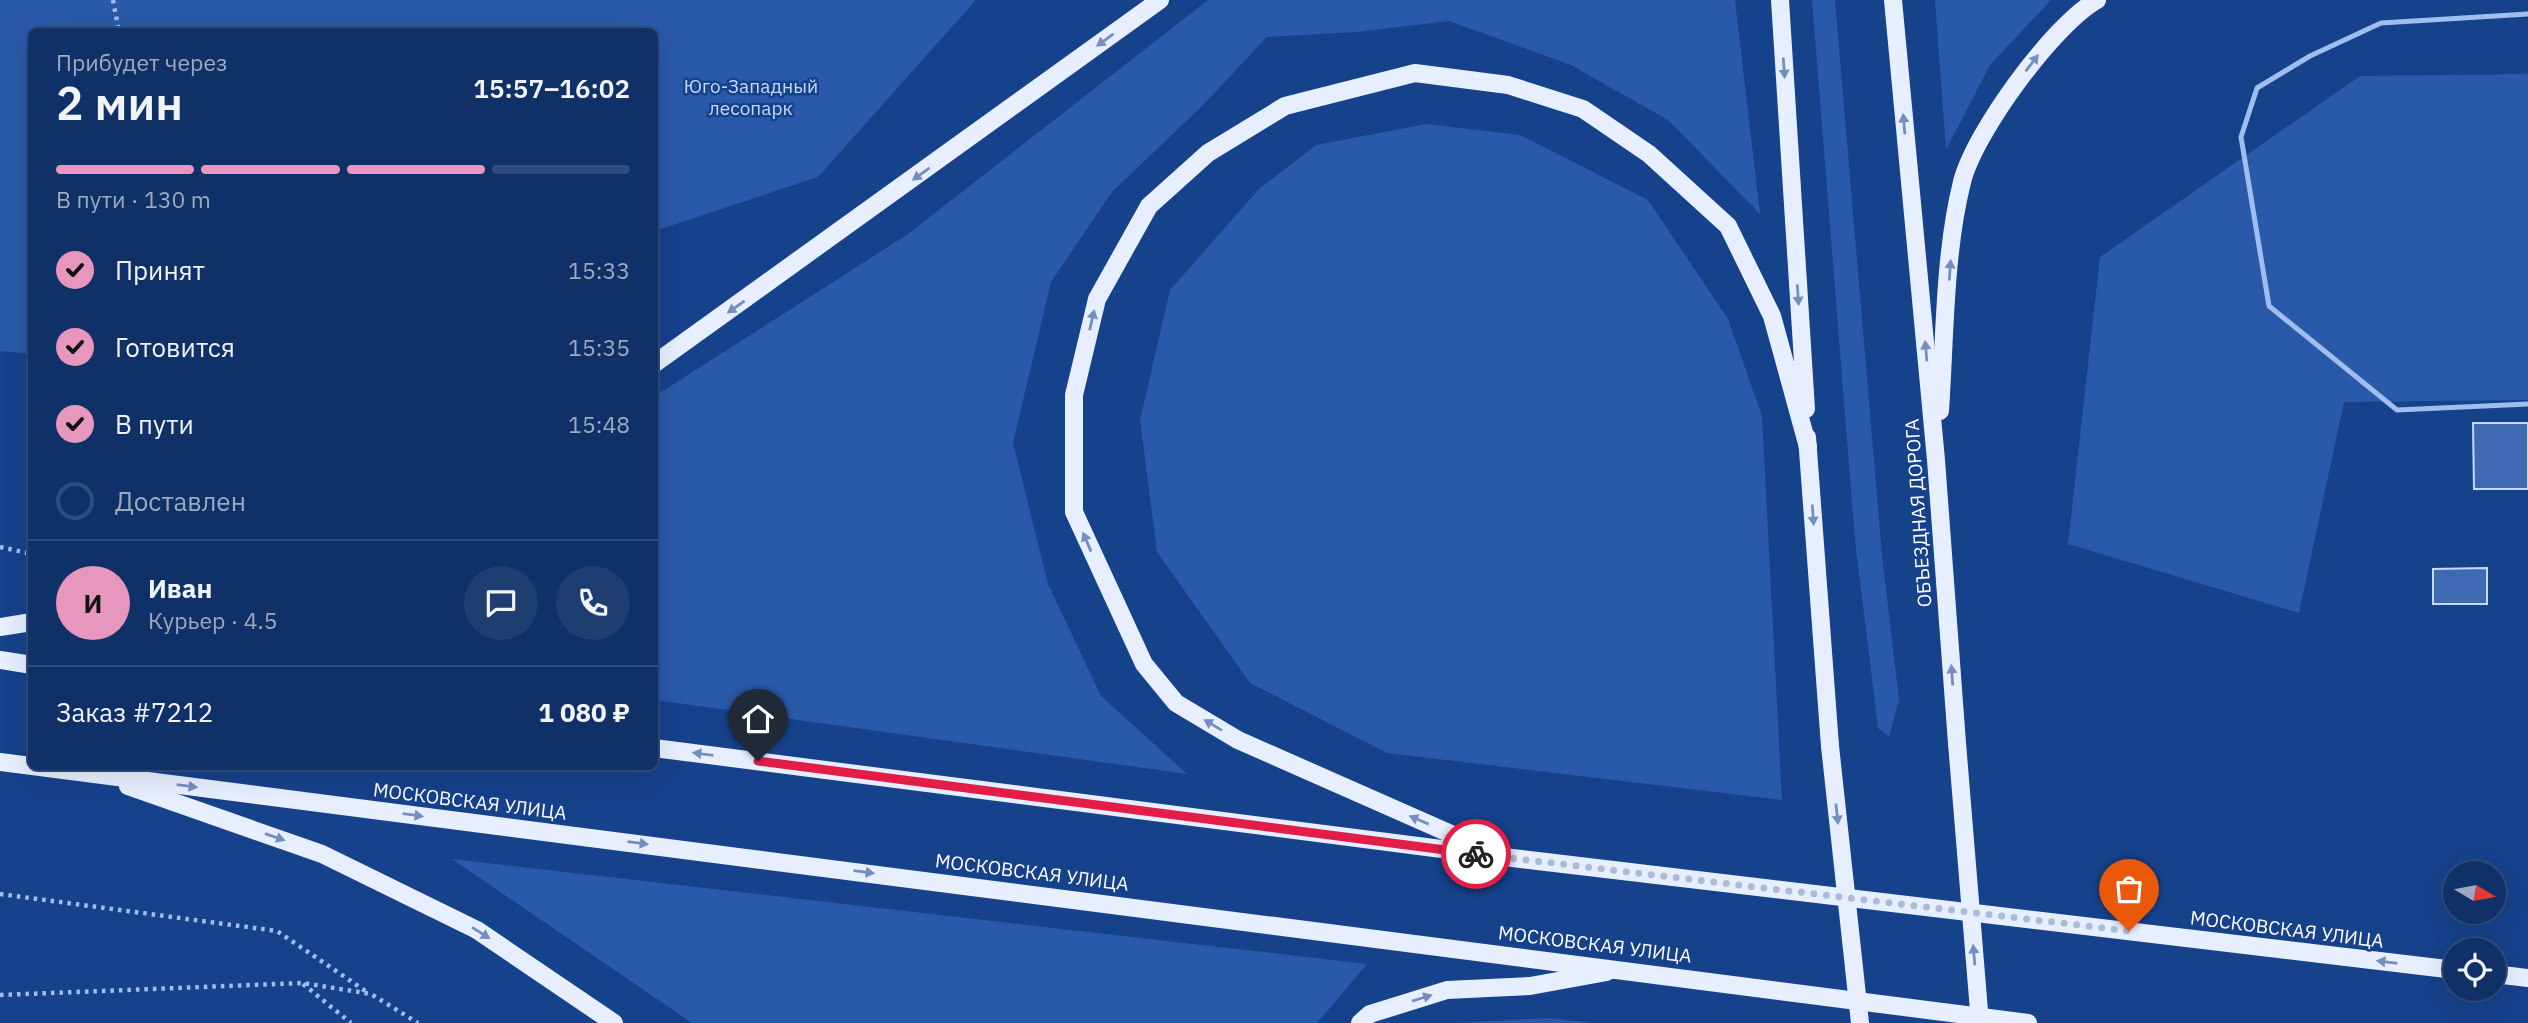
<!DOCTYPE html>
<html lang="ru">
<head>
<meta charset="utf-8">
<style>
  body { margin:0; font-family:"IBM Plex Sans",sans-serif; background:#1e3d71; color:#f1f3f6; height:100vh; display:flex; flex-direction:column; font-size:26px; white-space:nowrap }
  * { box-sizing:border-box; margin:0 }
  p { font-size:23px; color:#9ca9c0 }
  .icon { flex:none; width:38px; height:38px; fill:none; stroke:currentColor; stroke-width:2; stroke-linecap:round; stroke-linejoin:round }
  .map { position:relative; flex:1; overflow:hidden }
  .sheet { position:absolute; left:28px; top:28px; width:630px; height:742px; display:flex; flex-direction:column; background:#103168; border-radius:10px; box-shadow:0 7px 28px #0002,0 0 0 2px #304c7c }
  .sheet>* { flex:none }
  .needle { width:46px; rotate:100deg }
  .tools { position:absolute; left:2443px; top:861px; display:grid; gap:14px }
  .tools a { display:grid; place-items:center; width:63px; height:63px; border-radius:50%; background:#103168; box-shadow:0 7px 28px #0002,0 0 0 2px #304c7c; font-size:35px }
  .pin { position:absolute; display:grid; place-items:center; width:60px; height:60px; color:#fff; margin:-72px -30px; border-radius:50% 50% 50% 0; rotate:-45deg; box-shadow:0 0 7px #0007 }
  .pin .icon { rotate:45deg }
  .courier { position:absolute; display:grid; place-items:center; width:70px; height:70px; margin:-35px; border:5px solid #e11d48; border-radius:50%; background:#fff; color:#222; box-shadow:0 2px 9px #0007 }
  .overview em { font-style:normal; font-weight:600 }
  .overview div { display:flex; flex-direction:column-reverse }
  .overview { display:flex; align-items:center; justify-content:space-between; height:119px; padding:0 28px }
  h1 { font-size:46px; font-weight:600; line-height:52px }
  .bar { display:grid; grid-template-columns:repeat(4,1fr); gap:10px 7px; align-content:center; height:84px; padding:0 28px }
  .bar i { height:9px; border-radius:5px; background:#304c7c }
  .bar .current { background:#e797bd }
  .bar p { grid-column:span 4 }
  .line { display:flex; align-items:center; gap:18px; padding:0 28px; border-top:2px solid #304c7c }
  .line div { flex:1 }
  .round { display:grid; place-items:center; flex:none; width:74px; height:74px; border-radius:37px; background:#1e3d71 }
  ol { padding:0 28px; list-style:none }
  li { display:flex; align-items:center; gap:21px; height:77px }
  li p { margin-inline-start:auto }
  li .icon { padding:7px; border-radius:50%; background:#e797bd; color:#111; stroke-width:4 }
  li:last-child { color:#9ca9c0 }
  li i { width:38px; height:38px; border:4px solid #304c7c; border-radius:50% }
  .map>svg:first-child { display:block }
  .green { fill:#2959a9 }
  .building { fill:#3f6ab3; stroke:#c5dafb; stroke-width:2 }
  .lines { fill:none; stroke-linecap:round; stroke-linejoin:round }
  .path { stroke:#9fbdef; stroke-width:4.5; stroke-dasharray:3.5 5; stroke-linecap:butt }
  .service { stroke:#9fbdef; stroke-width:5 }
  .primary { stroke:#e7efff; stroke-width:18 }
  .primary-bridge { stroke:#e7efff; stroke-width:18 }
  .oneway { fill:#748fbf }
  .done { stroke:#adbcd6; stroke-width:7; stroke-dasharray:0 12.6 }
  .route { stroke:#e11d48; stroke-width:9 }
  .labels { text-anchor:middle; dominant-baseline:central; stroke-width:5; stroke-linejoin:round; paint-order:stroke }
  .park-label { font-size:19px; fill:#c5dafb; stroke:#16418b }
  .street-label { font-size:19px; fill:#fff; stroke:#16418b }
</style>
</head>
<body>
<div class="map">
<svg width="2528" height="1023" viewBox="0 0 2528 1023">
  <rect width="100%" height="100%" fill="#16418b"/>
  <g class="green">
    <polygon points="0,0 976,0 818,177 655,231 654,32 32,32 31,354 0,351"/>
    <polygon points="1208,0 1735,0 1760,214 1668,120 1571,65 1449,21 1358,32 1267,37 1204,104 1112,192 1051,282 1013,443 1048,584 1101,696 1187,774 655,700 655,396 908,234"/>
    <polygon points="1812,0 1835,0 1882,555 1899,700 1889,737 1878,728 1855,540"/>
    <polygon points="1935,0 2051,0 1990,65 1946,150"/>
    <polygon points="2528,74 2528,400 2344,402 2299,613 2068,544 2100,257 2360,76"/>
    <polygon points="1426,124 1520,135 1648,200 1728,319 1762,416 1782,800 1387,753 1250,683 1157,552 1140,420 1170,290 1259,189 1316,145"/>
    <polygon points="452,859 1367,964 1317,1023 692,1023"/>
    <polygon points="1548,1018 1594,1023 1454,1023 1455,1023"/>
  </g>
  <g class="building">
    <polygon points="2473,423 2528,423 2528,489 2474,489"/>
    <polygon points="2487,568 2487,604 2433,604 2433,569"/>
  </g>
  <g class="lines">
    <g class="path">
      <polyline points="113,0 119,32"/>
      <polyline points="0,547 32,554"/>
      <polyline points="0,894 277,931 367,992"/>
      <polyline points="303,984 351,1023"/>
      <polyline points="0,995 303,983 371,994 418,1023"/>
    </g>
    <polyline class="service" points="2528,14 2381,23 2310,56 2257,88 2241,137 2269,306 2397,410 2528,404"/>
    <g class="primary">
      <polyline points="1780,0 1806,409"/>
      <polyline points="1893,0 1936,460 1957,743"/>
      <polyline points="654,364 1160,0"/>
      <path d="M1940,411C1945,338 1944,254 1962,182C1974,133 2053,25 2097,0"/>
      <polyline points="1807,437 1830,746"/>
      <polyline points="0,627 32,622"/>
      <polyline points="0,660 32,665"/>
      <polyline points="654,748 1504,857 2455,970"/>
      <polyline points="0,762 2028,1023"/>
      <polyline points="128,786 322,854 477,930 614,1023"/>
      <polyline points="1485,849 1238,740 1176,703 1144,664 1074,512 1074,395 1097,299 1149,206 1208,153 1285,106 1415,73 1508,85 1583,109 1649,154 1728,226 1772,316 1808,447"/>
      <polyline points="2494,974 2528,978"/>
      <polyline points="1360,1023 1370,1014 1447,990 1530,986 1607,972"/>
    </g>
    <g class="primary-bridge">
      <polyline points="1957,743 1980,1023"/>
      <polyline points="1830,746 1860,1023"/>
    </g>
  </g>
  <defs><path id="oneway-solid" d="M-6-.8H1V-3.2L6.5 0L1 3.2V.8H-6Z" transform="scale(1.75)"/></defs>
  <g class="oneway">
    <use href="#oneway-solid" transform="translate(1105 40) rotate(144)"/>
    <use href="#oneway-solid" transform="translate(2032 63) rotate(-52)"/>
    <use href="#oneway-solid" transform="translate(1784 68) rotate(86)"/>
    <use href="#oneway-solid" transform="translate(1904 124) rotate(-95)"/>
    <use href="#oneway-solid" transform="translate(921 174) rotate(144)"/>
    <use href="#oneway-solid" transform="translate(1950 270) rotate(-86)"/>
    <use href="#oneway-solid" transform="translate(1798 295) rotate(86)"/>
    <use href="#oneway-solid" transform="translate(736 307) rotate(145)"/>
    <use href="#oneway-solid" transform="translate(1092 320) rotate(-77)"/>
    <use href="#oneway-solid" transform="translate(1926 351) rotate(-95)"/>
    <use href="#oneway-solid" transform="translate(1813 515) rotate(86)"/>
    <use href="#oneway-solid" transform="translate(1087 542) rotate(-113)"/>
    <use href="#oneway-solid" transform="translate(1952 675) rotate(-94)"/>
    <use href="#oneway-solid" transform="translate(1213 725) rotate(-149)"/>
    <use href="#oneway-solid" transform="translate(703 754) rotate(-173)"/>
    <use href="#oneway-solid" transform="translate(187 786) rotate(7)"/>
    <use href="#oneway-solid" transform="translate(1837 814) rotate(84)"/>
    <use href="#oneway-solid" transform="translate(413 815) rotate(7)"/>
    <use href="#oneway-solid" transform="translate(1419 820) rotate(-157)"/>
    <use href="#oneway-solid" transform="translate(275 837) rotate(19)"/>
    <use href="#oneway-solid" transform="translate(638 843) rotate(7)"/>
    <use href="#oneway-solid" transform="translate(864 872) rotate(7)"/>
    <use href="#oneway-solid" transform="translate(481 933) rotate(32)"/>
    <use href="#oneway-solid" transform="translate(1974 955) rotate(-95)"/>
    <use href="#oneway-solid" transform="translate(2387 962) rotate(-173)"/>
    <use href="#oneway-solid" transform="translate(1422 998) rotate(-17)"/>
  </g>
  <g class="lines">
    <polyline class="done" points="1476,854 2129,931"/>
    <polyline class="route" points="758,761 1476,854"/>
  </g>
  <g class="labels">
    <g class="park-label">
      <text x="751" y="86">Юго-Западный<tspan x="751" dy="22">лесопарк</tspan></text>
    </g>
    <g class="street-label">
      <text transform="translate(1918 513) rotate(-94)">ОБЪЕЗДНАЯ ДОРОГА</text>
      <text transform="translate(470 801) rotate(7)">МОСКОВСКАЯ УЛИЦА</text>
      <text transform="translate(1032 872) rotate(7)">МОСКОВСКАЯ УЛИЦА</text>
      <text transform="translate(2287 929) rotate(7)">МОСКОВСКАЯ УЛИЦА</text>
      <text transform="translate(1595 944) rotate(7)">МОСКОВСКАЯ УЛИЦА</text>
    </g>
  </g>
</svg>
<div class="tools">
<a><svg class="needle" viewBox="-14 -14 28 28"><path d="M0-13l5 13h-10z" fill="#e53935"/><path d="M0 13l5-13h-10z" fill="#9ca9c0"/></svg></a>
<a><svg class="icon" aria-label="locate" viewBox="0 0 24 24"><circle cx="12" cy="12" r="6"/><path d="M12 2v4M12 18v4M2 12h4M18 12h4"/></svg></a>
</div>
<div class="pin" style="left:2129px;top:931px;background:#ea580c"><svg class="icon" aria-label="bag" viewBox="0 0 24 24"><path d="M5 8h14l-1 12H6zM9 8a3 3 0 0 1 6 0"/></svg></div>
<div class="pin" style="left:758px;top:761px;background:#1f2937"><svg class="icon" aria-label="home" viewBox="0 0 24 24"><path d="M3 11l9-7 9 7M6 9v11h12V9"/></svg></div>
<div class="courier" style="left:1476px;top:854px"><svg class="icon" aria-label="bike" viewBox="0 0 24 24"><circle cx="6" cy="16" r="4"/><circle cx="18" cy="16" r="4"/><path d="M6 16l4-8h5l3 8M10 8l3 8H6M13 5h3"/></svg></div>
<section class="sheet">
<div class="overview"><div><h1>2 мин</h1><p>Прибудет через</p></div><em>15:57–16:02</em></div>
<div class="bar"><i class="current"></i><i class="current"></i><i class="current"></i><i></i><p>В пути · 130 m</p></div>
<ol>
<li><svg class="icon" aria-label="check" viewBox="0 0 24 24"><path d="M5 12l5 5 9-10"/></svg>Принят<p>15:33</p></li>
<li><svg class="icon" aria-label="check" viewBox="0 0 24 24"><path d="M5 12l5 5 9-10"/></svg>Готовится<p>15:35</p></li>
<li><svg class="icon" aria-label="check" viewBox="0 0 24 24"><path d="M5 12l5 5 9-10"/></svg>В пути<p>15:48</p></li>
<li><i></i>Доставлен</li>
</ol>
<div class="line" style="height:126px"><b class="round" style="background:#e797bd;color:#111">И</b><div><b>Иван</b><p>Курьер · 4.5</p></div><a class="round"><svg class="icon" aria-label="chat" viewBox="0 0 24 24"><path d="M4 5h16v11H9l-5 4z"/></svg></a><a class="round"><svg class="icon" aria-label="phone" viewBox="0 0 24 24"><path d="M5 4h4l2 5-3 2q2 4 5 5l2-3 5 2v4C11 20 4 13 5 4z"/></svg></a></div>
<div class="line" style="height:91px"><div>Заказ #7212</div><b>1 080 ₽</b></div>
</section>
</div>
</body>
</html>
